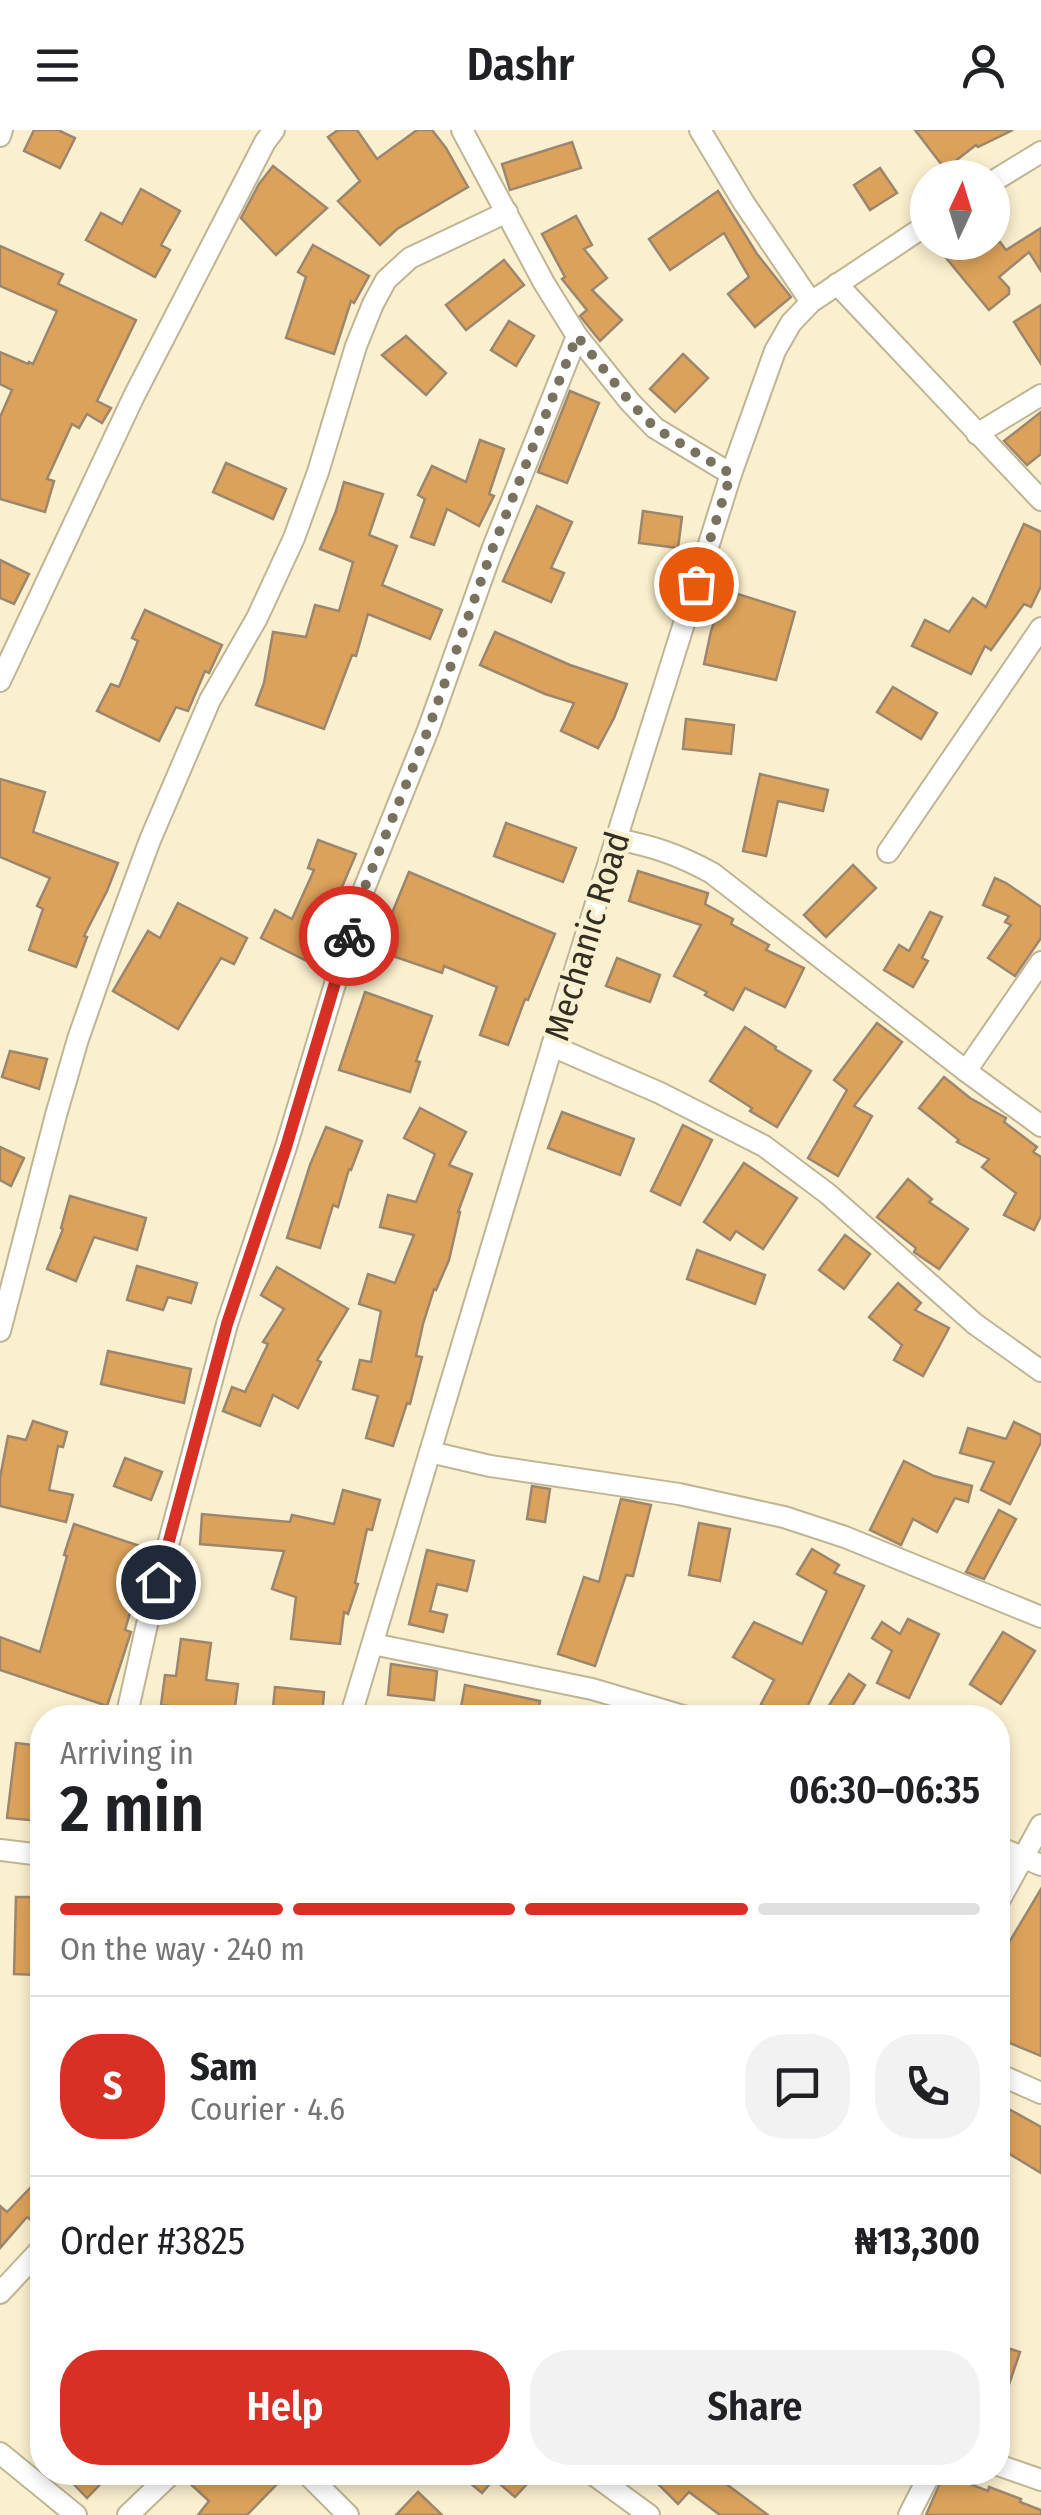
<!DOCTYPE html>
<html lang="en">
<head>
<meta charset="utf-8">
<style>
  body { margin:0; font-family:"Fira Sans Condensed",sans-serif; background:#f2f2f2; color:#202124; height:100vh; display:flex; flex-direction:column; font-size:38px; white-space:nowrap }
  * { box-sizing:border-box; margin:0 }
  p { font-size:32px; color:#757577 }
  .icon { flex:none; width:55px; height:55px; fill:none; stroke:currentColor; stroke-width:2; stroke-linecap:round; stroke-linejoin:round }
  .map { position:relative; flex:1; overflow:hidden }
  .drawer { position:absolute; left:30px; top:1575px; width:980px; height:780px; display:flex; flex-direction:column; background:#fff; border-radius:40px; box-shadow:0 5px 15px #0003 }
  .drawer>* { flex:none }
  .needle { width:65px; rotate:4deg }
  .fabs { position:absolute; left:910px; top:30px; display:grid; gap:20px }
  .fabs a { display:grid; place-items:center; width:100px; height:100px; border-radius:50%; background:#fff; box-shadow:0 5px 15px #0003; font-size:50px }
  .pin { position:absolute; display:grid; place-items:center; width:85px; height:85px; color:#fff; margin:-42px; border:5px solid #fff; border-radius:50%; box-shadow:0 2px 10px #0007 }
  .courier { position:absolute; display:grid; place-items:center; width:100px; height:100px; margin:-50px; border:8px solid #d93025; border-radius:50%; background:#fff; color:#222; box-shadow:0 2px 12px #0007 }
  .head em { font-style:normal; font-weight:600 }
  .head div { display:flex; flex-direction:column-reverse }
  .head { display:flex; align-items:center; justify-content:space-between; height:170px; padding:0 30px }
  h1 { font-size:65px; font-weight:600; line-height:75px }
  .bar { display:grid; grid-template-columns:repeat(4,1fr); gap:15px 10px; align-content:center; height:120px; padding:0 30px }
  .bar i { height:12px; border-radius:8px; background:#e0e0e0 }
  .bar .current { background:#d93025 }
  .bar p { grid-column:span 4 }
  .line { display:flex; align-items:center; gap:25px; padding:0 30px; border-top:2px solid #e0e0e0 }
  .line div { flex:1 }
  .round { display:grid; place-items:center; flex:none; width:105px; height:105px; border-radius:40px; background:#f2f2f2 }
  .primary-button { display:flex; gap:20px; margin-top:auto; padding:20px 30px }
  .primary-button a { flex:1; height:115px; border-radius:40px; background:#d93025; color:#fff; font-size:40px; font-weight:600; line-height:115px; text-align:center }
  .primary-button a+a { background:#f2f2f2; color:#202124 }
  header { display:flex; justify-content:space-between; align-items:center; height:130px; padding:0 30px; background:#fff; font-size:45px; font-weight:600 }
  .map>svg:first-child { display:block }
  .building { fill:#dca25b; stroke:#9c866d; stroke-width:2.5 }
  .lines { fill:none; stroke-linecap:round; stroke-linejoin:round }
  .minor-casing { stroke:#bfb595; stroke-width:24 }
  .minor { stroke:#fff; stroke-width:20 }
  .done { stroke:#78725e; stroke-width:10; stroke-dasharray:0 18 }
  .route { stroke:#d93025; stroke-width:12 }
  .labels { text-anchor:middle; dominant-baseline:central; stroke-width:9; stroke-linejoin:round; paint-order:stroke }
  .street-label { font-size:35px; fill:#322e21; stroke:#faefce }
</style>
</head>
<body>
<header><svg class="icon" aria-label="menu" viewBox="0 0 24 24"><path d="M4 6h16M4 12h16M4 18h16"/></svg>Dashr<svg class="icon" aria-label="person" viewBox="0 0 24 24"><circle cx="12" cy="8" r="4"/><path d="M4 21q1-7 8-7t8 7"/></svg></header>
<div class="map">
<svg width="1041" height="2385" viewBox="0 0 1041 2385">
  <rect width="100%" height="100%" fill="#faefce"/>
  <g class="building">
    <polygon points="34,0 58,0 75,8 60,38 24,21"/>
    <polygon points="338,0 357,0 377,29 417,0 432,0 446,18 468,57 397,99 380,115 338,71 360,51 328,7"/>
    <polygon points="915,0 1013,0 978,17 976,15 945,39"/>
    <polygon points="572,12 581,38 510,60 502,34"/>
    <polygon points="273,36 327,78 276,125 241,88 259,54"/>
    <polygon points="880,38 897,63 870,80 854,55"/>
    <polygon points="141,59 180,81 161,115 170,120 155,147 86,110 101,83 122,94"/>
    <polygon points="718,61 757,124 791,167 755,197 728,164 749,147 724,103 670,140 649,109"/>
    <polygon points="576,86 592,115 584,119 607,148 592,160 622,190 600,211 580,186 587,180 562,149 565,147 542,104"/>
    <polygon points="1041,98 1041,141 1029,122 999,147 1009,158 1009,164 989,180 942,123 954,112 1000,112 1006,120"/>
    <polygon points="313,115 369,146 354,173 351,171 334,224 286,208 306,147 298,142"/>
    <polygon points="0,116 63,144 58,154 136,190 97,271 111,278 102,293 87,284 79,298 72,294 47,349 54,351 45,382 0,369 0,287 12,260 0,254 0,222 28,234 29,232 33,234 57,181 0,156"/>
    <polygon points="504,130 524,155 466,200 446,175"/>
    <polygon points="1041,175 1041,234 1014,192"/>
    <polygon points="509,191 534,206 516,236 491,220"/>
    <polygon points="406,206 446,243 426,265 382,225"/>
    <polygon points="683,224 708,248 675,282 650,259"/>
    <polygon points="570,261 599,273 567,353 538,342"/>
    <polygon points="1041,282 1041,324 1027,335 1004,311"/>
    <polygon points="480,310 504,319 489,364 494,366 479,396 447,379 434,415 411,407 425,369 418,365 432,336 466,352"/>
    <polygon points="226,333 286,359 273,389 213,362"/>
    <polygon points="344,352 383,364 369,405 397,416 382,455 442,480 430,509 368,484 356,526 352,525 324,599 256,575 264,553 273,502 306,507 315,475 339,481 353,432 320,419 336,381"/>
    <polygon points="537,376 572,392 551,438 564,443 551,472 503,451"/>
    <polygon points="643,381 682,387 678,418 639,413"/>
    <polygon points="1024,394 1041,402 1041,456 1031,477 1024,474 991,520 985,516 971,544 912,516 925,490 949,502 973,468 986,477"/>
    <polygon points="0,430 29,444 14,474 0,468"/>
    <polygon points="725,460 795,482 776,550 704,534 711,501"/>
    <polygon points="145,480 222,515 209,543 205,541 188,581 176,577 159,611 97,581 111,554 119,557 138,511 132,508"/>
    <polygon points="495,502 570,535 627,554 614,588 598,618 561,601 574,573 545,564 480,535"/>
    <polygon points="893,557 937,583 921,609 877,582"/>
    <polygon points="686,589 734,595 731,624 683,619"/>
    <polygon points="760,644 828,660 823,681 778,671 766,726 743,721"/>
    <polygon points="0,649 45,662 33,702 118,733 107,761 84,806 87,807 76,837 29,820 43,779 37,776 50,748 0,727"/>
    <polygon points="506,693 576,718 563,752 494,726"/>
    <polygon points="318,710 356,724 328,790 325,789 305,830 261,808 275,780 292,789 314,740 308,738"/>
    <polygon points="853,735 876,758 826,807 804,785"/>
    <polygon points="638,741 708,763 705,774 733,789 731,794 769,815 766,820 804,838 785,877 745,858 733,880 705,865 707,862 674,846 701,795 629,771"/>
    <polygon points="409,742 555,804 528,870 525,869 508,915 480,905 497,857 444,836 442,843 375,820 387,787 390,788"/>
    <polygon points="995,748 1006,753 1041,777 1041,808 1015,846 988,828 1011,795 1005,792 1009,786 983,775"/>
    <polygon points="178,773 247,808 234,834 221,828 178,899 113,861 148,801 160,808"/>
    <polygon points="930,782 942,787 922,828 928,831 913,857 884,840 899,815 909,821"/>
    <polygon points="617,828 660,845 650,872 606,856"/>
    <polygon points="365,862 432,886 416,931 420,932 410,962 339,940"/>
    <polygon points="877,893 902,912 854,976 872,986 838,1046 808,1028 847,960 834,950"/>
    <polygon points="745,897 776,917 775,919 811,941 777,997 750,981 752,978 710,951"/>
    <polygon points="10,921 47,929 39,959 2,947"/>
    <polygon points="944,947 970,968 1006,988 1004,992 1037,1017 1033,1022 1041,1027 1041,1086 1034,1100 1004,1085 1016,1063 982,1037 989,1029 957,1012 959,1010 919,978"/>
    <polygon points="420,978 466,1002 449,1035 472,1044 458,1082 460,1082 449,1130 436,1160 434,1159 423,1194 416,1226 422,1227 410,1274 407,1273 393,1316 366,1308 378,1266 353,1259 360,1230 371,1232 381,1181 359,1174 368,1144 395,1153 414,1105 380,1097 388,1065 416,1072 435,1024 404,1008"/>
    <polygon points="562,982 634,1009 620,1045 548,1018"/>
    <polygon points="683,995 712,1010 680,1075 651,1061"/>
    <polygon points="326,997 362,1011 351,1040 349,1039 338,1077 333,1075 320,1118 287,1108 310,1035"/>
    <polygon points="0,1017 24,1028 11,1056 0,1050"/>
    <polygon points="744,1033 797,1068 763,1119 736,1101 730,1110 704,1092"/>
    <polygon points="908,1049 932,1069 929,1072 968,1099 939,1139 914,1122 916,1118 877,1087"/>
    <polygon points="70,1066 146,1088 137,1120 94,1107 76,1151 47,1139 63,1099 61,1098"/>
    <polygon points="845,1105 870,1124 844,1159 819,1140"/>
    <polygon points="697,1120 765,1145 755,1174 687,1149"/>
    <polygon points="137,1136 197,1153 191,1173 168,1167 163,1180 127,1170"/>
    <polygon points="277,1137 348,1179 317,1230 321,1232 298,1278 273,1265 260,1296 223,1281 232,1257 245,1262 268,1214 263,1212 284,1179 261,1165"/>
    <polygon points="898,1153 921,1173 915,1180 949,1198 923,1246 894,1230 902,1215 869,1187"/>
    <polygon points="108,1221 191,1239 184,1273 101,1254"/>
    <polygon points="33,1291 67,1302 63,1317 58,1316 49,1360 73,1365 66,1392 0,1376 0,1348 8,1306 26,1310"/>
    <polygon points="1014,1292 1041,1305 1041,1312 1010,1374 981,1360 994,1332 960,1323 968,1298 1006,1309"/>
    <polygon points="125,1328 162,1342 151,1370 114,1356"/>
    <polygon points="904,1331 934,1346 972,1356 968,1372 955,1368 937,1402 913,1389 901,1415 870,1400"/>
    <polygon points="532,1356 550,1359 545,1392 527,1389"/>
    <polygon points="343,1360 380,1370 372,1400 367,1399 355,1453 358,1454 348,1484 344,1482 340,1514 291,1509 296,1467 272,1459 284,1421 200,1414 202,1384 290,1392 292,1385 334,1394"/>
    <polygon points="621,1369 651,1375 633,1446 626,1445 595,1536 558,1524 584,1447 599,1452"/>
    <polygon points="999,1380 1016,1389 984,1449 966,1442"/>
    <polygon points="699,1393 730,1399 720,1451 689,1445"/>
    <polygon points="74,1394 140,1416 127,1456 137,1459 125,1500 131,1502 107,1576 0,1540 0,1507 40,1522 67,1426 64,1425"/>
    <polygon points="812,1419 839,1435 834,1443 864,1456 802,1588 785,1588 761,1574 774,1550 733,1527 754,1492 802,1514 827,1461 797,1444"/>
    <polygon points="427,1420 474,1431 467,1461 437,1454 430,1481 447,1485 443,1502 409,1494"/>
    <polygon points="908,1489 939,1504 909,1568 877,1553 892,1521 872,1508 882,1492 900,1504"/>
    <polygon points="1003,1502 1035,1521 1001,1574 970,1554"/>
    <polygon points="181,1509 211,1513 206,1550 238,1554 234,1584 161,1575 165,1545 176,1546"/>
    <polygon points="391,1534 437,1541 434,1570 388,1565"/>
    <polygon points="849,1544 865,1555 845,1588 821,1588"/>
    <polygon points="465,1555 540,1571 537,1588 459,1588"/>
    <polygon points="275,1557 324,1562 322,1588 272,1588"/>
    <polygon points="16,1613 42,1616 42,1654 39,1691 7,1688"/>
    <polygon points="1041,1759 1041,1926 998,1908 998,1831"/>
    <polygon points="16,1767 42,1767 42,1845 14,1844"/>
    <polygon points="998,1973 1041,1997 1041,2043 998,2017"/>
    <polygon points="32,2056 42,2066 42,2078 31,2090 27,2087 0,2118 0,2076 7,2082"/>
    <polygon points="998,2215 1020,2222 1000,2281 998,2280"/>
    <polygon points="62,2342 112,2342 87,2368"/>
    <polygon points="186,2342 273,2342 281,2350 247,2385 198,2385 209,2371 185,2349"/>
    <polygon points="457,2342 538,2342 515,2367 494,2349 482,2363"/>
    <polygon points="646,2342 710,2342 768,2385 720,2385 689,2362 678,2374"/>
    <polygon points="944,2344 988,2361 989,2357 1021,2369 1020,2372 1041,2380 1041,2385 926,2385"/>
    <polygon points="418,2362 442,2385 396,2385"/>
  </g>
  <g class="lines">
    <g class="minor-casing">
      <g id="minor">
        <polyline points="462,0 544,153 577,206 630,272 655,298 731,344"/>
        <polyline points="700,0 744,73 811,172"/>
        <polyline points="0,6 2,0"/>
        <polyline points="992,52 1041,22"/>
        <polyline points="837,154 1041,370"/>
        <polyline points="977,304 1041,265"/>
        <polyline points="0,551 134,266 265,12 274,0"/>
        <path d="M617,709C655,717 677,724 712,743L966,941L1041,996"/>
        <polyline points="888,722 1041,498"/>
        <polyline points="552,916 660,963 764,1016 828,1064 975,1194 1041,1241"/>
        <polyline points="966,941 1041,832"/>
        <polyline points="0,1201 56,985 78,909 106,829 150,710 210,570 257,488 294,408 318,342 356,216 373,174 386,150 410,128 507,82"/>
        <polyline points="430,1322 490,1336 679,1364 784,1387 845,1407 1041,1487"/>
        <polyline points="373,1514 592,1559 690,1588"/>
        <polyline points="126,1588 148,1490 227,1194 286,1017 362,764 428,600 492,420 577,206"/>
        <polyline points="350,1588 571,853 731,344 775,221 791,193 811,172 928,94"/>
        <polyline points="998,1717 1041,1735"/>
        <polyline points="0,1720 42,1725"/>
        <polyline points="998,1773 1041,1695"/>
        <polyline points="998,1944 1041,1963"/>
        <polyline points="0,2163 42,2118"/>
        <polyline points="0,2323 76,2385"/>
        <polyline points="998,2335 1041,2350"/>
        <polyline points="305,2342 348,2385"/>
        <polyline points="590,2342 649,2385"/>
        <polyline points="128,2385 173,2342"/>
        <polyline points="909,2385 931,2342"/>
      </g>
    </g>
    <use href="#minor" class="minor"/>
  </g>
  <g class="lines">
    <polyline class="done" points="349,806 362,764 428,600 492,420 577,206 630,272 655,298 731,344 696,454"/>
    <polyline class="route" points="158,1452 227,1194 286,1017 349,806"/>
  </g>
  <g class="labels">
    <g class="street-label">
      <text transform="translate(587 806) rotate(-73)">Mechanic Road</text>
    </g>
  </g>
</svg>
<div class="fabs">
<a><svg class="needle" viewBox="-14 -14 28 28"><path d="M0-13l5 13h-10z" fill="#e53935"/><path d="M0 13l5-13h-10z" fill="#757577"/></svg></a>
</div>
<div class="pin" style="left:696px;top:454px;background:#ea580c"><svg class="icon" aria-label="bag" viewBox="0 0 24 24"><path d="M5 8h14l-1 12H6zM9 8a3 3 0 0 1 6 0"/></svg></div>
<div class="pin" style="left:158px;top:1452px;background:#1f2937"><svg class="icon" aria-label="home" viewBox="0 0 24 24"><path d="M3 11l9-7 9 7M6 9v11h12V9"/></svg></div>
<div class="courier" style="left:349px;top:806px"><svg class="icon" aria-label="bike" viewBox="0 0 24 24"><circle cx="6" cy="16" r="4"/><circle cx="18" cy="16" r="4"/><path d="M6 16l4-8h5l3 8M10 8l3 8H6M13 5h3"/></svg></div>
<section class="drawer">
<div class="head"><div><h1>2 min</h1><p>Arriving in</p></div><em>06:30–06:35</em></div>
<div class="bar"><i class="current"></i><i class="current"></i><i class="current"></i><i></i><p>On the way · 240 m</p></div>
<div class="line" style="height:180px"><b class="round" style="background:#d93025;color:#fff">S</b><div><b>Sam</b><p>Courier · 4.6</p></div><a class="round"><svg class="icon" aria-label="chat" viewBox="0 0 24 24"><path d="M4 5h16v11H9l-5 4z"/></svg></a><a class="round"><svg class="icon" aria-label="phone" viewBox="0 0 24 24"><path d="M5 4h4l2 5-3 2q2 4 5 5l2-3 5 2v4C11 20 4 13 5 4z"/></svg></a></div>
<div class="line" style="height:130px"><div>Order #3825</div><b>₦13,300</b></div>
<div class="primary-button"><a>Help</a><a>Share</a></div>
</section>
</div>
</body>
</html>
